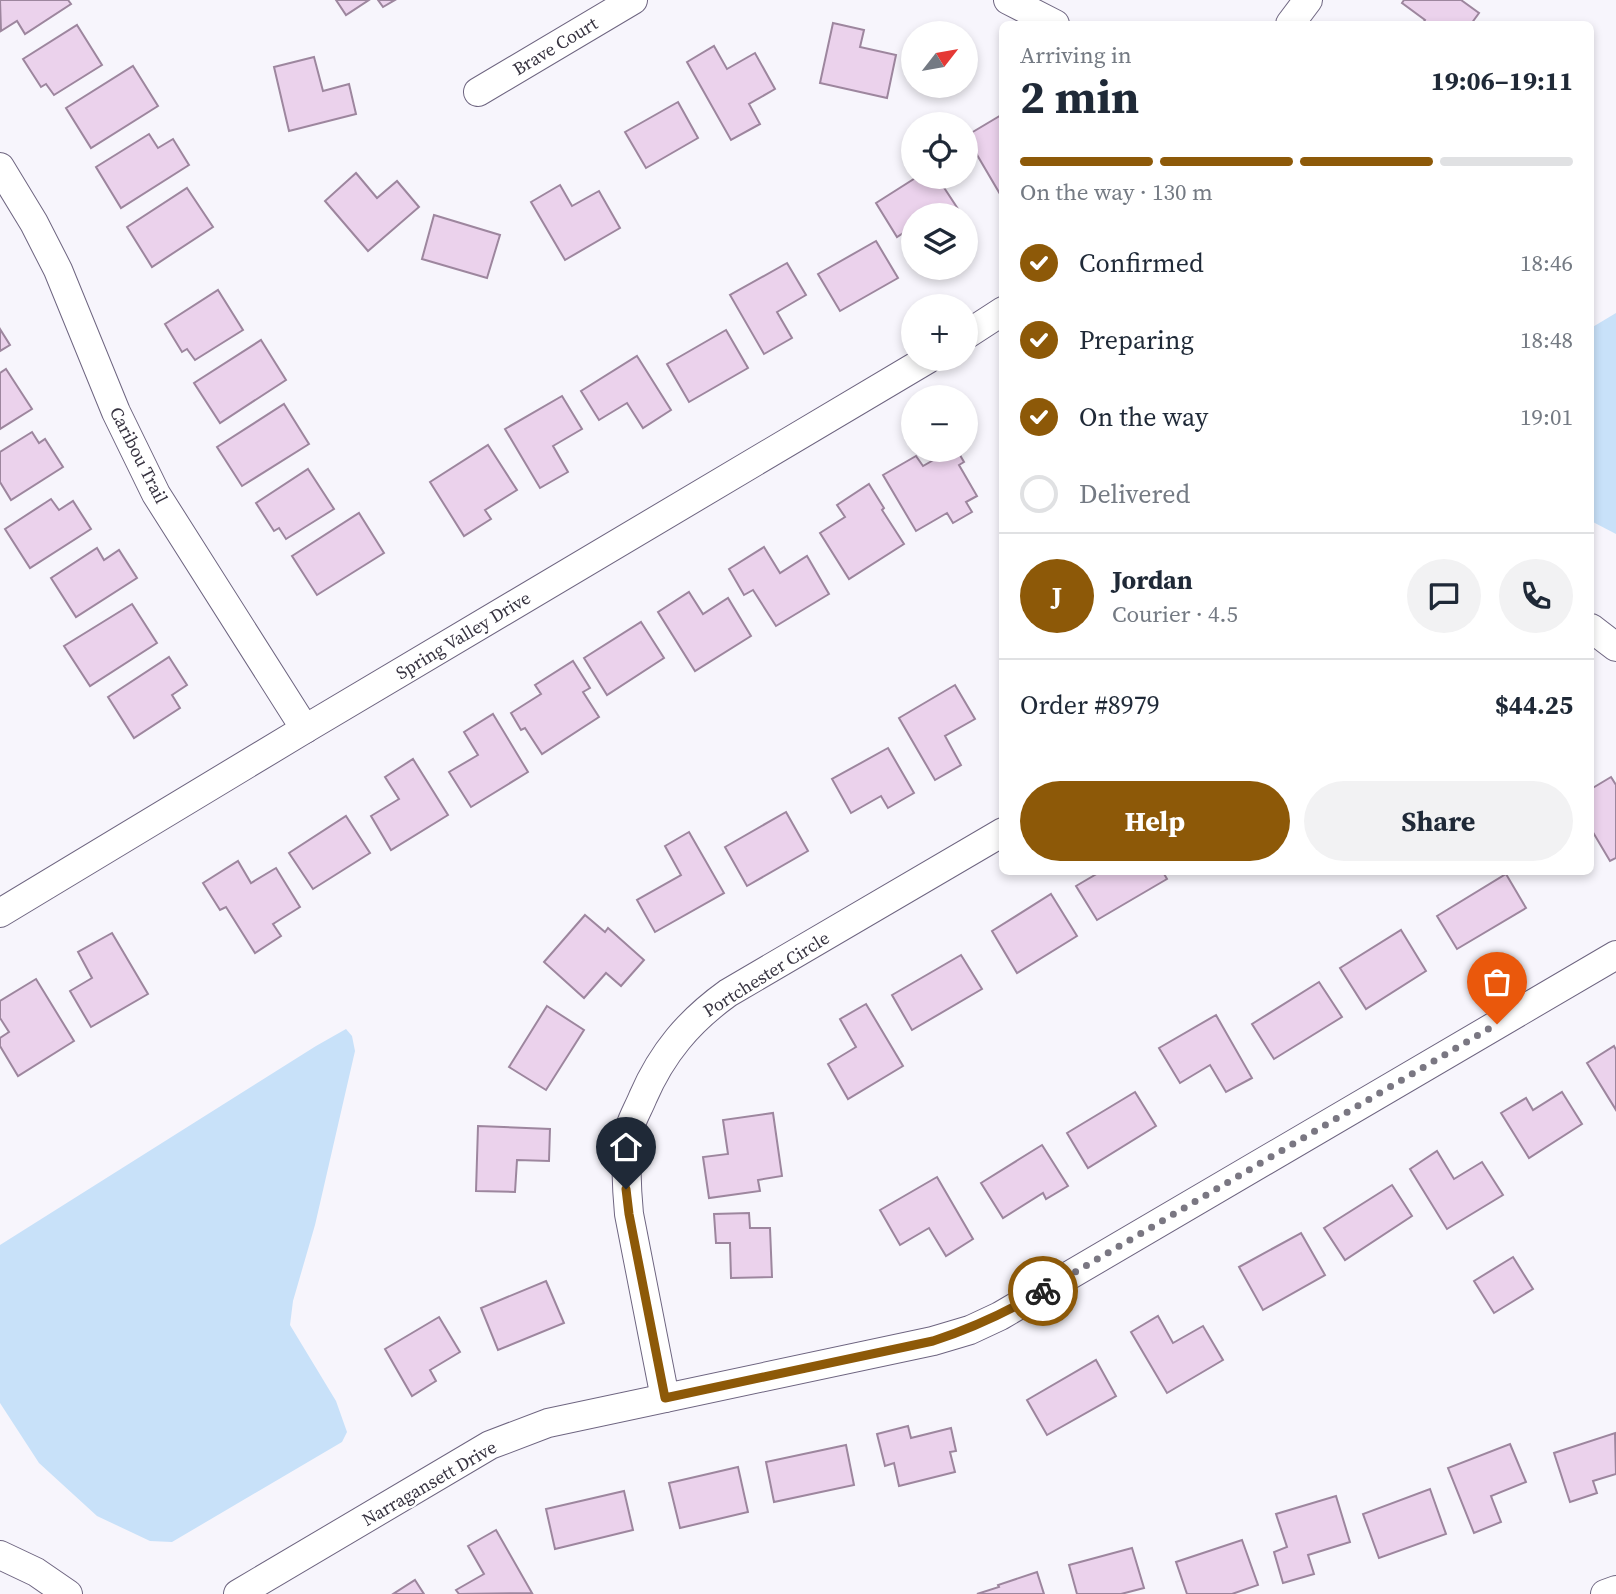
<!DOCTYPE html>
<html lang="en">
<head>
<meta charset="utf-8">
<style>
  body { margin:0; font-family:"Source Serif 4",serif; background:#f2f2f3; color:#1f2937; height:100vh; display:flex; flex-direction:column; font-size:26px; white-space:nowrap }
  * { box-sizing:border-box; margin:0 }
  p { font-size:23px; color:#747a83 }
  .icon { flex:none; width:38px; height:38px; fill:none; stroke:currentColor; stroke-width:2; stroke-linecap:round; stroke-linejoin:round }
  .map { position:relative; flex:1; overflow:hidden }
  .drawer { position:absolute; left:999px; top:21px; width:595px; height:854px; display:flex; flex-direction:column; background:#fff; border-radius:10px; box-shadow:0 4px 10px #0003 }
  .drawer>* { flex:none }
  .needle { width:46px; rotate:59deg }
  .buttons { position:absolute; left:901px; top:21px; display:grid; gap:14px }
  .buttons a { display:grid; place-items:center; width:77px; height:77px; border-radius:50%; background:#fff; box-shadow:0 4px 10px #0003; font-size:35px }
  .pin { position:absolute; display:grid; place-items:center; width:60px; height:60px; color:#fff; margin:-72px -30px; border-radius:50% 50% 50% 0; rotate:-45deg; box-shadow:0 0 7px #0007 }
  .pin .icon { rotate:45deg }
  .courier { position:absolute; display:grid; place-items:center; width:70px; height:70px; margin:-35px; border:5px solid #8d5908; border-radius:50%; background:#fff; color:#222; box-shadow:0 2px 9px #0007 }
  .overview em { font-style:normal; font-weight:700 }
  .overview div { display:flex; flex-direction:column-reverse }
  .overview { display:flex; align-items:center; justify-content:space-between; height:119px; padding:0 21px }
  h1 { font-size:46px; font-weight:700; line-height:52px }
  .bar { display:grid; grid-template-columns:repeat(4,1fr); gap:10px 7px; align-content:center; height:84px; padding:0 21px }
  .bar i { height:9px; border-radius:5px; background:#e0e1e3 }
  .bar .active { background:#8d5908 }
  .bar p { grid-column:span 4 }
  .line { display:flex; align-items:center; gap:18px; padding:0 21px; border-top:2px solid #e0e1e3 }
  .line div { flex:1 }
  .round { display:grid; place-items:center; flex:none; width:74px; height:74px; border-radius:37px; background:#f2f2f3 }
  ol { padding:0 21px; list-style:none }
  li { display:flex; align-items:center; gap:21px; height:77px }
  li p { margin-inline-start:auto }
  li .icon { padding:7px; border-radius:50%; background:#8d5908; color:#fff; stroke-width:4 }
  li:last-child { color:#747a83 }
  li i { width:38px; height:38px; border:4px solid #e0e1e3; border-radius:50% }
  .primary-button { display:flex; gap:14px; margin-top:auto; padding:14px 21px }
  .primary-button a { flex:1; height:80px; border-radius:42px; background:#8d5908; color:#fff; font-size:28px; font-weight:700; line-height:80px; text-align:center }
  .primary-button a+a { background:#f2f2f3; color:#1f2937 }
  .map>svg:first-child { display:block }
  .water { fill:#c8e1f9 }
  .building { fill:#ebd2ec; stroke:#9d869e; stroke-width:2 }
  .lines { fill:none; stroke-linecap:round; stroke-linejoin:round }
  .street-casing { stroke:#6e6580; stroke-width:30 }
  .street { stroke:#fff; stroke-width:28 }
  .done { stroke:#7a7782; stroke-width:7; stroke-dasharray:0 12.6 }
  .route { stroke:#8d5908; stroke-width:9 }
  .labels { text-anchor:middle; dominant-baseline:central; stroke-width:5; stroke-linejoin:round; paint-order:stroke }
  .street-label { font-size:18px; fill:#373340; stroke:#fff }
</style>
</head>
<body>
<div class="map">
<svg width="1616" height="1594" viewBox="0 0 1616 1594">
  <rect width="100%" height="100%" fill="#f7f5fc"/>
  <g class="water">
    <polygon points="1616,313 1616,534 1591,521 1591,328"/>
    <polygon points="346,1029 352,1036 355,1051 315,1225 293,1301 290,1325 336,1401 347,1432 342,1442 172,1542 150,1541 97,1516 39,1463 0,1403 0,1245 316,1046"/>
  </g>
  <g class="building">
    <polygon points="0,0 68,0 71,4 25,34 17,21 1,31"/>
    <polygon points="336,0 369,0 346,15"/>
    <polygon points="378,0 395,0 383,7"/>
    <polygon points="1404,0 1461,0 1479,13 1471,24 1422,24 1425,20 1402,3"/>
    <polygon points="833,23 864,30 860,47 896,55 887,98 820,83"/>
    <polygon points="77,25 102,65 54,95 46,84 41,87 23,59"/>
    <polygon points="714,46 727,69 755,53 775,89 749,104 760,124 731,140 687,62"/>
    <polygon points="314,57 323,91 349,84 356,114 289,131 274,67"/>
    <polygon points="133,66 158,106 91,148 66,108"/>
    <polygon points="678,102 698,138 646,168 625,132"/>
    <polygon points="1003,114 1003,192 1000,194 966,136"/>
    <polygon points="149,134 158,148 173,139 189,165 121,208 96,167"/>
    <polygon points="356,173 377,198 397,181 419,207 368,251 325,201"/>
    <polygon points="917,177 937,177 962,215 914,215 914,226 897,237 876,203"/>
    <polygon points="560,185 572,206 599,191 620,228 565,260 531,202"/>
    <polygon points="187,188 213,227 152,267 127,227"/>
    <polygon points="434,215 500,235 487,278 422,259"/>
    <polygon points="876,241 898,278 840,311 818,274"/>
    <polygon points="787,263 806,295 777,312 792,338 764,354 730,295"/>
    <polygon points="218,290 243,330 195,360 187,349 182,352 165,324"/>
    <polygon points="0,329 10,345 0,351"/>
    <polygon points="726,330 748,368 689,402 667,364"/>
    <polygon points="261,340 286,380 220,423 194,383"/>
    <polygon points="637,356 671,410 643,428 627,403 599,420 581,391"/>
    <polygon points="6,369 32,409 0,429 0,373"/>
    <polygon points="562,396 582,429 553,446 568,472 540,488 505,429"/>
    <polygon points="284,404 309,444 242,486 217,447"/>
    <polygon points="32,432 39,443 45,439 63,467 11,500 0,482 0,452"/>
    <polygon points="488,445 517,490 485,510 491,519 464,536 430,482"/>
    <polygon points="951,450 957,450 964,462 959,465 977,496 966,502 972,512 953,523 947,513 916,531 883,475 916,456 923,466"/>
    <polygon points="308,469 334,509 286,539 279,528 274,531 256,503"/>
    <polygon points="869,484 884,508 882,510 904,544 849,579 820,533 845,517 837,505"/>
    <polygon points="51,499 59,510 73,501 91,529 30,568 5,529"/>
    <polygon points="359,513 384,553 317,595 292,556"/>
    <polygon points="764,547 780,573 807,556 829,594 776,626 753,590 744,595 729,569"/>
    <polygon points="97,548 104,560 119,550 137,578 76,617 51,578"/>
    <polygon points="689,592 703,614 728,598 751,636 695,671 658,612"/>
    <polygon points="132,604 157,643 90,686 64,646"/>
    <polygon points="641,622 664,658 607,695 584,658"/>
    <polygon points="169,657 187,685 172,695 180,708 134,738 108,697"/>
    <polygon points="573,661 590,688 583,692 599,717 542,754 525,728 521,730 511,713 541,694 535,685"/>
    <polygon points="955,685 975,719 945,736 961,765 935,780 899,718"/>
    <polygon points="493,714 528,772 471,807 449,772 478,755 464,732"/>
    <polygon points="888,748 914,793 888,808 881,796 851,813 832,779"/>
    <polygon points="413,759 448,815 391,850 371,816 399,799 385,777"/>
    <polygon points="1611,777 1616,785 1616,858 1610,861 1591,829 1591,789"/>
    <polygon points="786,812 808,851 747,886 725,847"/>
    <polygon points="346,816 370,853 313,889 289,853"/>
    <polygon points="689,832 724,893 655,932 637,900 681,875 665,846"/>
    <polygon points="238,861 251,883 276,868 300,907 273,924 281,936 255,953 226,907 220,910 203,883"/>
    <polygon points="1100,872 1163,872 1167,879 1097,920 1076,886"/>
    <polygon points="1506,874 1526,908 1457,949 1437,916"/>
    <polygon points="1051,894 1077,936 1017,973 992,931"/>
    <polygon points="585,915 605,932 608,928 644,960 621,986 606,973 584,998 544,962"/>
    <polygon points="1401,930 1426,971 1366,1009 1340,968"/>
    <polygon points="112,933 148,994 91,1027 70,991 92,978 78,952"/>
    <polygon points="961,955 982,989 912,1030 892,995"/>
    <polygon points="36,979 74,1041 18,1076 0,1046 0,1038 9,1032 0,1018 0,1001"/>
    <polygon points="1319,982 1342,1017 1274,1059 1252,1024"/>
    <polygon points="866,1004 903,1066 848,1099 828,1064 856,1047 840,1019"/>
    <polygon points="547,1006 584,1030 546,1090 509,1067"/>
    <polygon points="1216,1015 1252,1078 1226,1092 1210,1065 1180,1083 1159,1048"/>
    <polygon points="1614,1046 1616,1050 1616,1110 1587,1063"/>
    <polygon points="1135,1092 1156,1126 1088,1168 1067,1133"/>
    <polygon points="1562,1092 1582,1124 1529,1158 1501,1113 1526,1098 1533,1110"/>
    <polygon points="773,1113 782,1176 758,1180 760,1191 709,1198 703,1157 728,1154 723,1120"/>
    <polygon points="478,1126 550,1129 549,1161 517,1160 515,1192 476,1191"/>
    <polygon points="1042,1145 1068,1186 1046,1199 1043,1193 1003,1218 981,1183"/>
    <polygon points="1437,1151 1454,1179 1482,1162 1503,1195 1447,1229 1410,1169"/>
    <polygon points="937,1177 973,1239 946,1256 929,1228 900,1245 880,1210"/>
    <polygon points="1392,1185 1412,1216 1345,1260 1324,1228"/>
    <polygon points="749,1213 750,1228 770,1228 772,1277 731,1278 730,1243 716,1243 714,1214"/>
    <polygon points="1301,1233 1325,1275 1263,1310 1239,1267"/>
    <polygon points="1513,1257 1533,1289 1494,1313 1474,1281"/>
    <polygon points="546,1281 564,1323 498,1350 481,1308"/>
    <polygon points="1158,1316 1173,1343 1203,1326 1223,1360 1167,1393 1131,1332"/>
    <polygon points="439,1317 460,1352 430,1370 436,1381 412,1396 385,1349"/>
    <polygon points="1096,1360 1116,1396 1047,1435 1027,1400"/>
    <polygon points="908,1426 911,1438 951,1428 956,1451 950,1452 955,1472 899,1486 894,1463 885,1466 877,1434"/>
    <polygon points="1615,1433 1616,1474 1593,1481 1597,1493 1570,1502 1554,1453"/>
    <polygon points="1510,1444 1526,1482 1491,1496 1501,1522 1474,1533 1448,1468"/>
    <polygon points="846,1445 854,1485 774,1502 766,1462"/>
    <polygon points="738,1467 748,1512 680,1528 669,1483"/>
    <polygon points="1430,1489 1446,1534 1379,1558 1363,1514"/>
    <polygon points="624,1491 633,1530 555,1549 546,1509"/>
    <polygon points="1336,1496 1350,1542 1308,1555 1314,1574 1283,1583 1274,1552 1287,1547 1276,1514"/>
    <polygon points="496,1530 532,1593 459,1594 456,1590 484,1574 468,1546"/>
    <polygon points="1242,1540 1258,1585 1232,1594 1187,1594 1176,1562"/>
    <polygon points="1132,1548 1144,1588 1121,1594 1077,1594 1069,1565"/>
    <polygon points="1037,1572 1044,1594 977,1594 999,1587 998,1585"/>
    <polygon points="415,1580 424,1594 393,1594"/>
  </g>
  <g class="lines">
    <g class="street-casing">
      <g id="street">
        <polyline points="1008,0 1055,24"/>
        <polyline points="1290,24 1308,0"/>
        <polyline points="478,92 633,0"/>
        <polyline points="0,167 34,223 58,270 116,412 156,494 305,729"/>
        <polyline points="966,335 1003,311"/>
        <polyline points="1591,628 1616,647"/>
        <polyline points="0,913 305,729 928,359"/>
        <path d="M665,1398L629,1214C627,1193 624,1146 630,1127C633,1117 639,1107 643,1097C662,1053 689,1021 728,993L1003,832"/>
        <polyline points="0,1555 36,1572 68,1594"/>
        <polyline points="238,1594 490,1445 548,1423 933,1341 970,1330 1000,1316 1616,955"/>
        <polyline points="1605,1594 1616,1590"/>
      </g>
    </g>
    <use href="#street" class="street"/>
  </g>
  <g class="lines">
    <polyline class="done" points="1043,1291 1497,1024"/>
    <path class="route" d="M626,1189L629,1214L665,1398L933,1341C973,1328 1007,1312 1043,1291"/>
  </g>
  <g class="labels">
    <g class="street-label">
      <text transform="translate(555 46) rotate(-31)">Brave Court</text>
      <text transform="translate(139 455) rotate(63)">Caribou Trail</text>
      <text transform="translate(463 635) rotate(-31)">Spring Valley Drive</text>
      <text transform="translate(766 974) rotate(-32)">Portchester Circle</text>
      <text transform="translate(429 1483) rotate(-30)">Narragansett Drive</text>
    </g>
  </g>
</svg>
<div class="buttons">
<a><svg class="needle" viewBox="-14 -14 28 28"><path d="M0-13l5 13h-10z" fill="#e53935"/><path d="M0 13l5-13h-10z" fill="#747a83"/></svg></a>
<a><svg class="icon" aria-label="locate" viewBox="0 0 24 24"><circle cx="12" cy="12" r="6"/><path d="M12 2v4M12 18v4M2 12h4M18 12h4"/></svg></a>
<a><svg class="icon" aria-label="layers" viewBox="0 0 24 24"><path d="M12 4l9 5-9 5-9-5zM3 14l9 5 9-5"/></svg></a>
<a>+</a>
<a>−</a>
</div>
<div class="pin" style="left:1497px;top:1024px;background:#ea580c"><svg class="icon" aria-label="bag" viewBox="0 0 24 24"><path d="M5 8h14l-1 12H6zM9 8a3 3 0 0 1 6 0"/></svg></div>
<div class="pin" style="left:626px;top:1189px;background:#1f2937"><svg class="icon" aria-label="home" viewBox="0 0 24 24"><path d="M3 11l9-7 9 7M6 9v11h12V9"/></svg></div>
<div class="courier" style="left:1043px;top:1291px"><svg class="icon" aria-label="bike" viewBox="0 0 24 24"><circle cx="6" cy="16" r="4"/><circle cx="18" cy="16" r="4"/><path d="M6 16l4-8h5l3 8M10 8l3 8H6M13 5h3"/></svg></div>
<section class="drawer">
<div class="overview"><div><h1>2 min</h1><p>Arriving in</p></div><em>19:06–19:11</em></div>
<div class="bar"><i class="active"></i><i class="active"></i><i class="active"></i><i></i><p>On the way · 130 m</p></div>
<ol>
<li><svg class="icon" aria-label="check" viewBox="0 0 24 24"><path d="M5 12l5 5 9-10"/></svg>Confirmed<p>18:46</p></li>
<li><svg class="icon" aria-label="check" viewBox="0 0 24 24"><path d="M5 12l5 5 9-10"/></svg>Preparing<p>18:48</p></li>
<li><svg class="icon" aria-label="check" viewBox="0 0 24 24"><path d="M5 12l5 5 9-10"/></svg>On the way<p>19:01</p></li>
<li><i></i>Delivered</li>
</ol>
<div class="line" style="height:126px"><b class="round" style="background:#8d5908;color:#fff">J</b><div><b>Jordan</b><p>Courier · 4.5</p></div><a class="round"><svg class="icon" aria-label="chat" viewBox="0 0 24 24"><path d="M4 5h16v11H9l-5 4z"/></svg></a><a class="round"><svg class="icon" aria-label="phone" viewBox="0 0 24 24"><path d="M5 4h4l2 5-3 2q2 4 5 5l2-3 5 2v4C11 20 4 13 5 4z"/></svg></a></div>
<div class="line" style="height:91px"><div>Order #8979</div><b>$44.25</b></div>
<div class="primary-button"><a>Help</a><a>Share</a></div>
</section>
</div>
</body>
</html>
